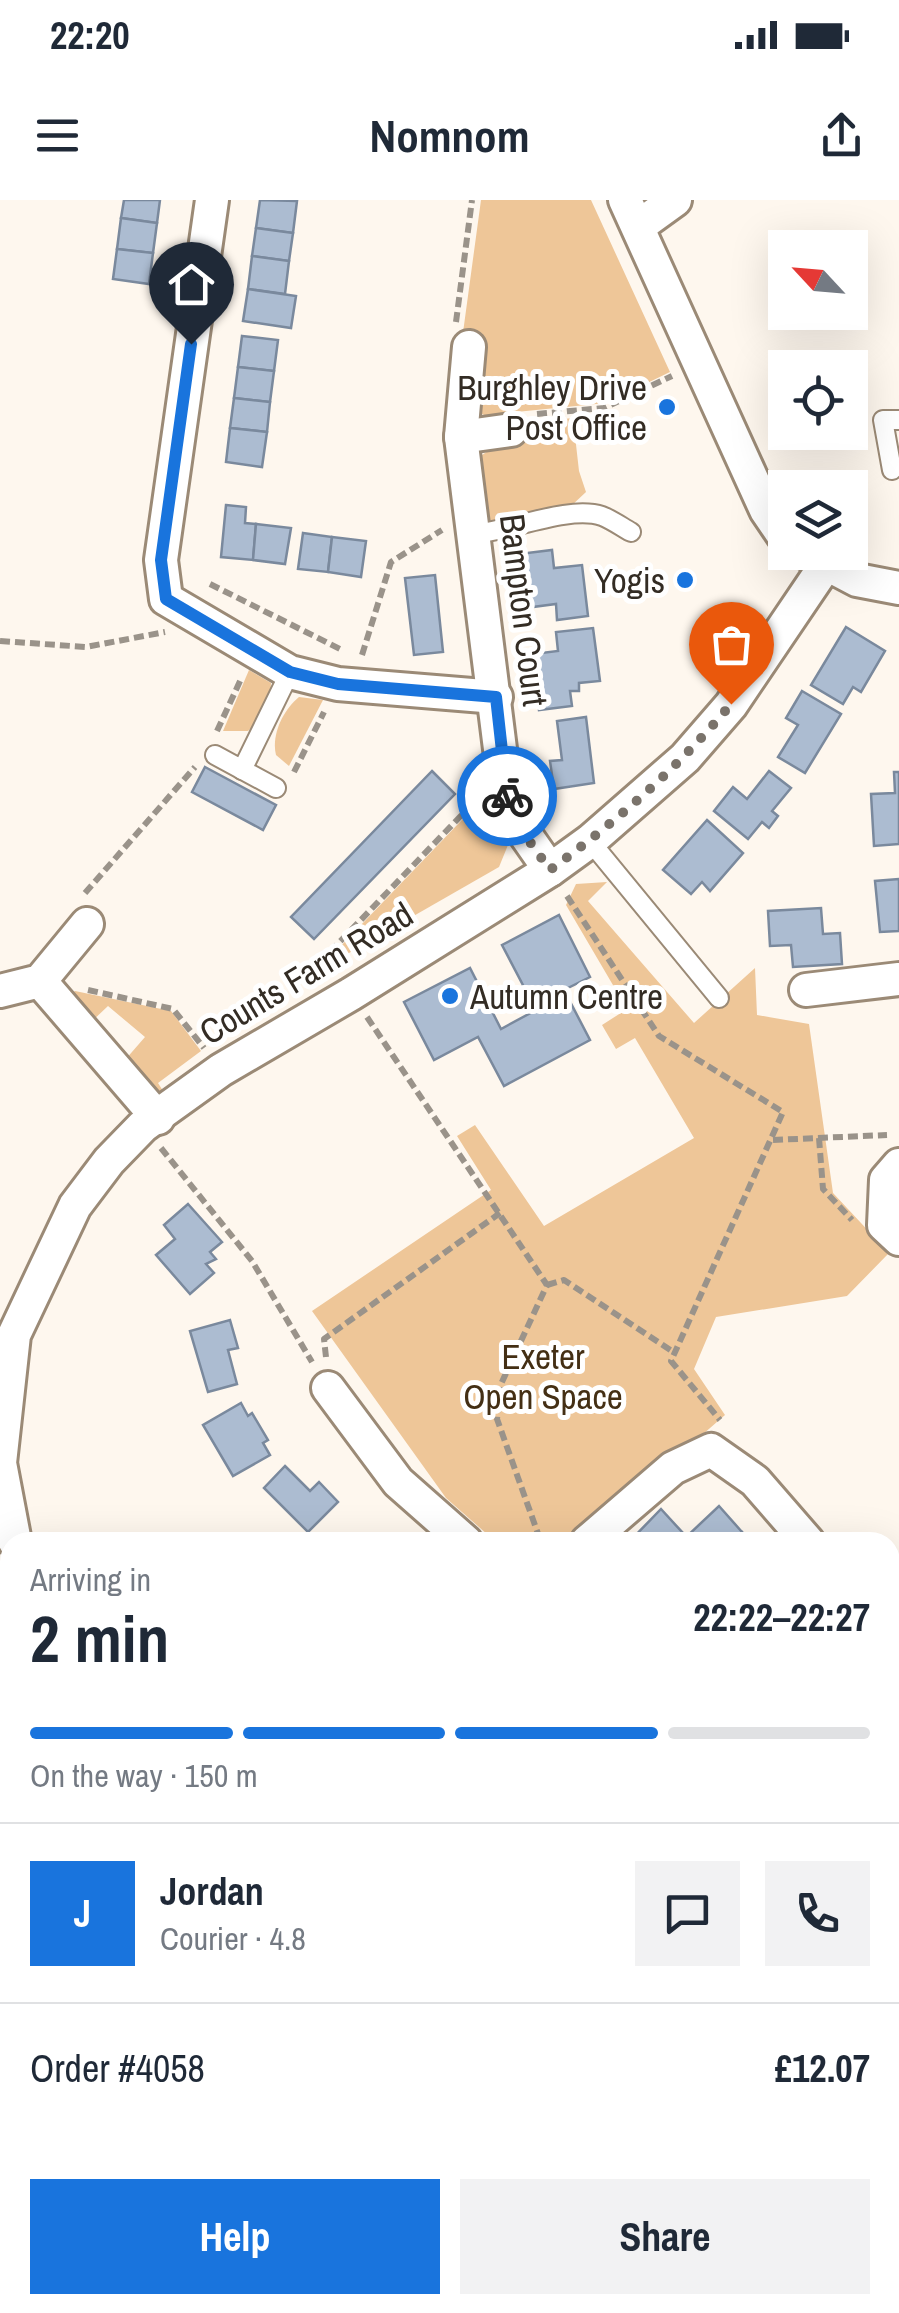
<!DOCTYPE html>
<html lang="en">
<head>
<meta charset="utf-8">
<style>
  body { margin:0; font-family:"Archivo Narrow",sans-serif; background:#f2f2f3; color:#1f2937; height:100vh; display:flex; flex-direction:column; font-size:38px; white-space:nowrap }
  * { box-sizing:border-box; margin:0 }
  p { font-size:32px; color:#747a83 }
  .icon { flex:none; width:55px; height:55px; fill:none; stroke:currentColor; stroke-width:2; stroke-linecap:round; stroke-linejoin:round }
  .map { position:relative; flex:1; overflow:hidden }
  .side { position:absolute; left:0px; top:1332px; width:900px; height:782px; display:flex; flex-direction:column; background:#fff; border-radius:30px 30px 0 0; box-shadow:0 10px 40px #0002 }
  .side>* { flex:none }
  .needle { width:65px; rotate:296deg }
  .fabs { position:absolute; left:768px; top:30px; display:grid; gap:20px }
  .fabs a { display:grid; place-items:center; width:100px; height:100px; border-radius:0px; background:#fff; box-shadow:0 10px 40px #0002; font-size:50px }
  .pin { position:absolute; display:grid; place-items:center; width:85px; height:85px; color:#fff; margin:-102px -42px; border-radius:50% 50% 50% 0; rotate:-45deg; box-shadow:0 0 10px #0007 }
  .pin .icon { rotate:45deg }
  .courier { position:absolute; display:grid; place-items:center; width:100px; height:100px; margin:-50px; border:8px solid #1974dd; border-radius:50%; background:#fff; color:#222; box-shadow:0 2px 12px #0007 }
  .overview em { font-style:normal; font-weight:700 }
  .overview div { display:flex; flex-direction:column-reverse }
  .overview { display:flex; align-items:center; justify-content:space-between; height:170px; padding:0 30px }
  h1 { font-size:65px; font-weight:700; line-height:75px }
  .bar { display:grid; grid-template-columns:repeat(4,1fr); gap:15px 10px; align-content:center; height:120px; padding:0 30px }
  .bar i { height:12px; border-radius:8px; background:#e0e1e3 }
  .bar .selected { background:#1974dd }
  .bar p { grid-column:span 4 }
  .line { display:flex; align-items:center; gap:25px; padding:0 30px; border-top:2px solid #e0e1e3 }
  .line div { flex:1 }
  .round { display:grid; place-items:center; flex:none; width:105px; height:105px; border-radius:0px; background:#f2f2f3 }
  .primary-button { display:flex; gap:20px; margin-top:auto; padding:20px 30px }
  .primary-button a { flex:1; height:115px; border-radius:0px; background:#1974dd; color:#fff; font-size:40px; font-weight:700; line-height:115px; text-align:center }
  .primary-button a+a { background:#f2f2f3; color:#1f2937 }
  .status { display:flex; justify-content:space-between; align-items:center; height:70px; padding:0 50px; background:#fff; direction:ltr }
  .status svg { height:28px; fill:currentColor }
  header { display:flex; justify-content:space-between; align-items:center; height:130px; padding:0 30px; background:#fff; font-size:45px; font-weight:700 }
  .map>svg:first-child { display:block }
  .green { fill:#eec698 }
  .building { fill:#acbcd1; stroke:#7a899d; stroke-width:2.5 }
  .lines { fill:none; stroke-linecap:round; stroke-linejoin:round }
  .service-casing { stroke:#9b8a76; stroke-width:22 }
  .minor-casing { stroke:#9b8a76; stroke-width:38 }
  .path { stroke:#9a938a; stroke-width:6; stroke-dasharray:10 5; stroke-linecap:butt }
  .service { stroke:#fff; stroke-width:18 }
  .minor { stroke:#fff; stroke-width:32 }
  .done { stroke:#7a736b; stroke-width:10; stroke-dasharray:0 18 }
  .route { stroke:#1974dd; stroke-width:12 }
  .poi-dot { fill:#1974dd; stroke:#fff; stroke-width:4 }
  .labels { text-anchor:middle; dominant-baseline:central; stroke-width:10; stroke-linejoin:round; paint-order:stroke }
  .poi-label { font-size:35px; fill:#332c24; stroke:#fff; text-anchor:end }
  .street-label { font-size:35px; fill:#332c24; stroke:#fff }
  .park-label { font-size:35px; fill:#442f14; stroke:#fff }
</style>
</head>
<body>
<div class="status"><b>22:20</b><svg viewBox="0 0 49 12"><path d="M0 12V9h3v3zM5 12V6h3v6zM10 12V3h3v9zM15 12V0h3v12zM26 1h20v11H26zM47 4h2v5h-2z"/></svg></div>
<header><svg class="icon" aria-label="menu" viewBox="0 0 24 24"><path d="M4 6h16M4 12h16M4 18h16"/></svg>Nomnom<svg class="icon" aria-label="share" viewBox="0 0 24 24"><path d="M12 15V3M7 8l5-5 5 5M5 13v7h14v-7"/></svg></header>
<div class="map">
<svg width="899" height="2113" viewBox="0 0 899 2113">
  <rect width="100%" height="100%" fill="#fef7ee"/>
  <g class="green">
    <polygon points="481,0 591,0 670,172 606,203 516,212 512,227 482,214 462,140"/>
    <polygon points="573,218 579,271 586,292 570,307 517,316 488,327 479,257 491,249 518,246 517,224"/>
    <path d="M249,470L271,483C271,500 261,520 248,531H223Z"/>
    <path d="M299,497L323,500L289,566L276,555C271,535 283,510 299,497Z"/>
    <polygon points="483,598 508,645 499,667 342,757 336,751"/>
    <polygon points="607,682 588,701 694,823 755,768 757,815 809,824 833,993 889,1053 847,1096 716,1117 694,1169 725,1215 579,1342 496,1342 446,1298 312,1111 491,990 457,936 475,925 544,1026 694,938 635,838 616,849 602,825 627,809 566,705 576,684"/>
    <polygon points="75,791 171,811 201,851 158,883 165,894 155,891 125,860 145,837 108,806 89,824 69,795"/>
    <polygon points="0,1911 10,1918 10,2007 0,2007"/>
  </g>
  <g class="building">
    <polygon points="124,0 160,0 157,23 121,18"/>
    <polygon points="260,0 297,1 293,33 256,28"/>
    <polygon points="121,18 157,23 153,53 117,49"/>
    <polygon points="256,28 293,33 289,61 252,56"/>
    <polygon points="117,49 153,53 149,84 113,79"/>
    <polygon points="252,56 289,61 285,94 248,89"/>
    <polygon points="248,89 296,96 291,128 243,121"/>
    <polygon points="242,136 278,140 274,171 238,167"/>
    <polygon points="238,167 274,171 270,202 234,198"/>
    <polygon points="234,198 270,202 267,232 230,228"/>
    <polygon points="230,228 267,232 262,267 226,262"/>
    <polygon points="226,305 246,307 245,323 256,324 253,360 221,357"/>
    <polygon points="256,324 291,328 285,364 253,360"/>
    <polygon points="303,333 332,337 328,372 298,369"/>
    <polygon points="332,337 366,341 361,377 328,372"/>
    <polygon points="552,350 554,368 582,365 588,416 557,420 556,404 525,408 519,354"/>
    <polygon points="435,375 443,452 414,455 405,378"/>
    <polygon points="846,427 885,451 861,492 853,487 843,504 811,485"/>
    <polygon points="593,428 600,481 579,483 579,491 570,491 572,506 539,510 533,454 558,451 556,432"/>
    <polygon points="802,491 841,514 805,573 778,557 798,525 786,518"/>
    <polygon points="586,517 594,583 554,589 550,561 562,560 557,521"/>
    <polygon points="205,567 276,605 263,630 192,592"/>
    <polygon points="432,571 455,594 314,739 291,717"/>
    <polygon points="769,571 791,588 772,611 778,616 769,628 762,622 748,639 714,611 733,587 747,599"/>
    <polygon points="894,572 899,572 899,644 874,646 871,594 895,593"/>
    <polygon points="707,620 743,653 710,691 702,682 691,694 663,670"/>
    <polygon points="899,679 899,731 880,732 875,681"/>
    <polygon points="821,708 823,734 840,733 842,764 793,767 791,745 770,746 768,711"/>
    <polygon points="559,715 590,777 564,790 590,840 504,886 478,837 434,860 404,802 470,768 501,829 536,810 502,745"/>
    <polygon points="188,1004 222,1042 210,1052 216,1059 206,1064 214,1073 190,1094 156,1055 175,1039 164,1025"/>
    <polygon points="230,1120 238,1148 228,1150 237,1184 208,1192 190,1131"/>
    <polygon points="241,1203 248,1216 252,1213 268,1240 263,1243 270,1255 233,1276 203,1225"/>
    <polygon points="285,1266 310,1291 319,1282 338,1302 308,1332 264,1288"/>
    <polygon points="719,1306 742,1332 730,1342 685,1342 683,1340"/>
    <polygon points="661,1309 682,1332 670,1342 629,1342"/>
    <polygon points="742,1332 751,1342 730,1342"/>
  </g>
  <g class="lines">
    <g class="service-casing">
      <g id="service">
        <polyline points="892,270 883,220 899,220"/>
        <path d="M474,334C510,331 569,305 602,316C612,320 622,327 631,332"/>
        <polyline points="215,555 276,588"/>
        <polyline points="242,570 290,472"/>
        <polyline points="590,641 719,798"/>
      </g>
    </g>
    <g class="minor-casing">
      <g id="minor">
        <polyline points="212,0 161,360 166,399 290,472 338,484 496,497"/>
        <polyline points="625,0 766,310 785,338"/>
        <polyline points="639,26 675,0"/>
        <polyline points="469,147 461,237 505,589 511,614 550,670"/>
        <polyline points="461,237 511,230"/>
        <polyline points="804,352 857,380 899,388"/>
        <polyline points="40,781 158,918"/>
        <polyline points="806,790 899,779"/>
        <polyline points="0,791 40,781 87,724"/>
        <polyline points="899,965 886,980 884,1025 899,1039"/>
        <polyline points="328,1188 398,1282 466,1342"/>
        <polyline points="15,1342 0,1263 14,1135 75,1006 109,961 143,926 221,870 351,794 550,670 590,641 685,558 731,505 825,366"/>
        <polyline points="587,1342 673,1268 711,1250 755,1281 808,1342"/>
        <polyline points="890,1437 899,1447"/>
        <polyline points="890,1549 899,1541"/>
        <polyline points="0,1631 10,1620"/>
        <polyline points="890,1669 899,1679"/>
        <polyline points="0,1832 10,1841"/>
        <polyline points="890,2023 899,2015"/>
        <polyline points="0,2044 10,2045"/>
        <polyline points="890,2095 899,2105"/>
        <polyline points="263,2105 266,2113"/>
        <polyline points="524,2105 529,2113"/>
        <polyline points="14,2113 14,2105"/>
        <polyline points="778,2113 789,2105"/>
      </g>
    </g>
    <g class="path">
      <polyline points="456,122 472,0"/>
      <polyline points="537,214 604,208 672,176"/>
      <polyline points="210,384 342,450"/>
      <polyline points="0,441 86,447 165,432"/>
      <polyline points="362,455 391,362 442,330"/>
      <polyline points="217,531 241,479"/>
      <polyline points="294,572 324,512"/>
      <polyline points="85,693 195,567"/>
      <polyline points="567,696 659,836 783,912 671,1161 720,1220"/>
      <polyline points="330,752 478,598"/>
      <polyline points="88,790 173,809 204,848"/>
      <polyline points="367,817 547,1085 501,1184 497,1219 541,1342"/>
      <polyline points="819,938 823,989 852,1020"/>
      <polyline points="773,940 887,935"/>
      <polyline points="161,948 252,1061 312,1162"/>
      <polyline points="547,1085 564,1080 675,1153"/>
      <polyline points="326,1157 324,1139 500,1013"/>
      <polyline points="830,2105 836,2113"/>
    </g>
    <use href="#service" class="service"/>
    <use href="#minor" class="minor"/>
  </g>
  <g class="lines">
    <path class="done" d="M507,596L510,614L550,670C618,620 677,569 731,504"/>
    <polyline class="route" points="191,144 161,360 166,399 290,472 338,484 496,497 507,596"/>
  </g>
  <g class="poi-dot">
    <circle cx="667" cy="207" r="10"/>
    <circle cx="685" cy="380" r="10"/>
    <circle cx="450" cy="796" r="10"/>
  </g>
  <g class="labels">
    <g class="poi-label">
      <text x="647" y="187">Burghley Drive<tspan x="647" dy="40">Post Office</tspan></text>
      <text x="665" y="380">Yogis</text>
      <text x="470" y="796" text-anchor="start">Autumn Centre</text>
    </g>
    <g class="street-label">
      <text transform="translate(524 410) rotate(83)">Bampton Court</text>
      <text transform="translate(306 773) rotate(-31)">Counts Farm Road</text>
    </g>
    <g class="park-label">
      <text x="543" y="1156">Exeter<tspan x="543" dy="40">Open Space</tspan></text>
    </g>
  </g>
</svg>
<div class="fabs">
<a><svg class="needle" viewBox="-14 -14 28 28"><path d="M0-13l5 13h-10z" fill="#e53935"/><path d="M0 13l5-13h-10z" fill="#747a83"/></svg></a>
<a><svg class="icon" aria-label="locate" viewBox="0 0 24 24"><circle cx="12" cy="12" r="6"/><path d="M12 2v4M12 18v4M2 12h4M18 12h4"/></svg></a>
<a><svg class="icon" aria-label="layers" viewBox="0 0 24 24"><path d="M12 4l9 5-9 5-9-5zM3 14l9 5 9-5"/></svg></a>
</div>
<div class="pin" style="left:731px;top:504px;background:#ea580c"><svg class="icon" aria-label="bag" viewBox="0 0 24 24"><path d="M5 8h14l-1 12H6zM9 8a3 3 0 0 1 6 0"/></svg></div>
<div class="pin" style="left:191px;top:144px;background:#1f2937"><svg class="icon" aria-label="home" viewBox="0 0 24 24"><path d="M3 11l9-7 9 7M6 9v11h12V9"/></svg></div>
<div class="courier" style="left:507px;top:596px"><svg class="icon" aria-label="bike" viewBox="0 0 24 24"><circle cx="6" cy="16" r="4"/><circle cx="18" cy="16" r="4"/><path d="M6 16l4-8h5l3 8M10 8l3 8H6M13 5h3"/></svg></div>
<section class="side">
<div class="overview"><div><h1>2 min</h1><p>Arriving in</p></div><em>22:22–22:27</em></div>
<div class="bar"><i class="selected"></i><i class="selected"></i><i class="selected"></i><i></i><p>On the way · 150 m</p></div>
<div class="line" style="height:180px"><b class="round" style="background:#1974dd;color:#fff">J</b><div><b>Jordan</b><p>Courier · 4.8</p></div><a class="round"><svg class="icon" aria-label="chat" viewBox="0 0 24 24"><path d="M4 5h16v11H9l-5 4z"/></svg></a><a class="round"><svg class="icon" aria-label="phone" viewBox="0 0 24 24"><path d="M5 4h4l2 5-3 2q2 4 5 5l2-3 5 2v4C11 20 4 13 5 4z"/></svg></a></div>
<div class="line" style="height:130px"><div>Order #4058</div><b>£12.07</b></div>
<div class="primary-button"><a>Help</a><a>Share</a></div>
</section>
</div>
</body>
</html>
